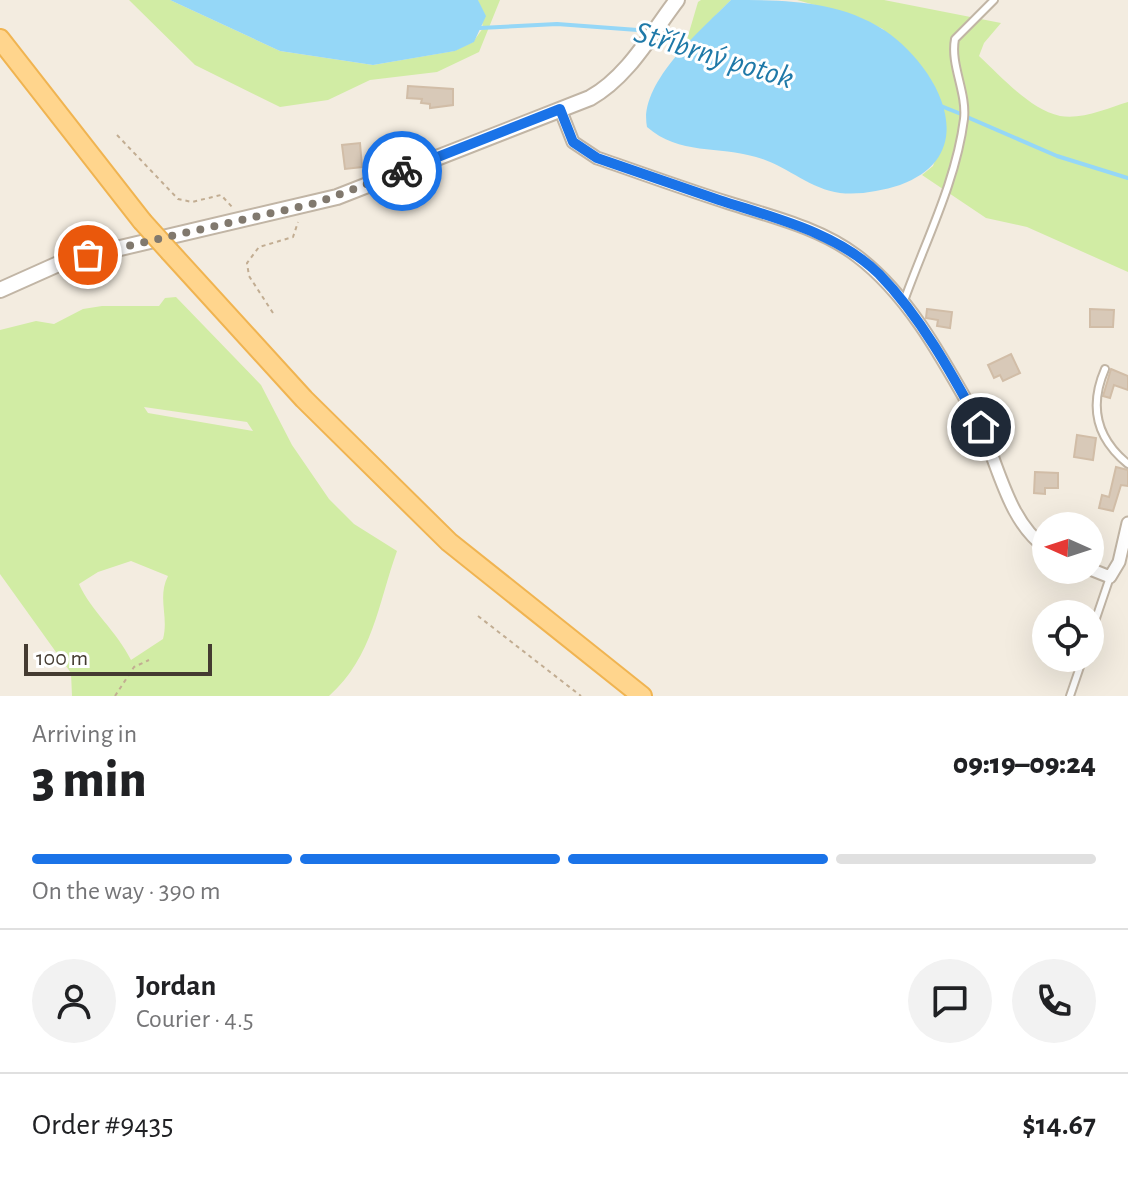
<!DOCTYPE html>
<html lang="en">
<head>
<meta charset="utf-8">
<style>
  body { margin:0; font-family:"Alegreya Sans",sans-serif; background:#f2f2f2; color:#202124; height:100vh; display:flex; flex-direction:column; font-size:30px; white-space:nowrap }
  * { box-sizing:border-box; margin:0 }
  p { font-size:26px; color:#757577 }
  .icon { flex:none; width:44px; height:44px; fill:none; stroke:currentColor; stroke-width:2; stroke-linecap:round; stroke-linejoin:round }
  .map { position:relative; height:696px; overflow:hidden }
  .details { display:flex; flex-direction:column; background:#fff; flex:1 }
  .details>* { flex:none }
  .needle { width:52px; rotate:273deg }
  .fabs { position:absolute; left:1032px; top:512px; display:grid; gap:16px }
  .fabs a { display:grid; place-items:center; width:72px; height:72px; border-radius:50%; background:#fff; box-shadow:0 8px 32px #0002; font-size:40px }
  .scale { position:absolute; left:24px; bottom:20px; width:188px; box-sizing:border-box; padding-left:8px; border:4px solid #443b31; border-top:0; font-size:22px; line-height:28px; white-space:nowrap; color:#443b31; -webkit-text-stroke:6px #fff; paint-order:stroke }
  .pin { position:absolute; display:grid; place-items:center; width:68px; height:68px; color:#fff; margin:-34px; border:4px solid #fff; border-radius:50%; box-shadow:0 2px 8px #0007 }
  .courier { position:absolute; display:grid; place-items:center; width:80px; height:80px; margin:-40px; border:6px solid #1a73e8; border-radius:50%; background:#fff; color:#222; box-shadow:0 2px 10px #0007 }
  .overview em { font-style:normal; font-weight:800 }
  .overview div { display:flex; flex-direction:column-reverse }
  .overview { display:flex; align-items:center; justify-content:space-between; height:136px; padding:0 32px }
  h1 { font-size:52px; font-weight:800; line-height:60px }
  .bar { display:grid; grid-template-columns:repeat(4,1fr); gap:12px 8px; align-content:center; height:96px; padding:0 32px }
  .bar i { height:10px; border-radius:6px; background:#e0e0e0 }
  .bar .active { background:#1a73e8 }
  .bar p { grid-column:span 4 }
  .line { display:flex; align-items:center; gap:20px; padding:0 32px; border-top:2px solid #e0e0e0 }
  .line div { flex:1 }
  .round { display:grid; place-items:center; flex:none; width:84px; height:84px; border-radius:42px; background:#f2f2f2 }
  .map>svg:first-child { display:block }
  .green { fill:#d1eca4; fill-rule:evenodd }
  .water { fill:#95d7f7 }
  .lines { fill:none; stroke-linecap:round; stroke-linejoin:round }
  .stream { stroke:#95d7f7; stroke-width:4 }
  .building { fill:#d8c9b8; stroke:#d1bda7; stroke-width:2 }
  .service-casing { stroke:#c1b5a5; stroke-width:10 }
  .minor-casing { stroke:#c1b5a5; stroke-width:15 }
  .tertiary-casing { stroke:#c1b5a5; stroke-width:18 }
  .primary-casing { stroke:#f0b451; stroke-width:22 }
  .path { stroke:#c2ad92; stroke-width:2; stroke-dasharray:4 4; stroke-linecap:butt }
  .service { stroke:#fff; stroke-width:6 }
  .minor { stroke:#fff; stroke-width:11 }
  .tertiary { stroke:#fff; stroke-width:14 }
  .primary { stroke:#ffd58d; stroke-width:18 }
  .primary-bridge-casing { stroke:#f0b451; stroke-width:22; stroke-linecap:butt }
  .primary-bridge { stroke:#ffd58d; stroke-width:18 }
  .done { stroke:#81796e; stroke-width:8; stroke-dasharray:0 14.4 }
  .route { stroke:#1a73e8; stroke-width:10 }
  .labels { text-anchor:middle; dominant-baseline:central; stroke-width:6; stroke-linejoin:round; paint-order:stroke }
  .water-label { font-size:32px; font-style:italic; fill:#1f79a8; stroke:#fff }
</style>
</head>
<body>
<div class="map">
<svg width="1128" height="696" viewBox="0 0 1128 696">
  <rect width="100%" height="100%" fill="#f3ece0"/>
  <g class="green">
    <polygon points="129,0 170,0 280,51 373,65 454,51 473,42 483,28 478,0 500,0 479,52 437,72 370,80 328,100 280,107 195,65"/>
    <polygon points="701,0 731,0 685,46 698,2"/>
    <path d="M797,0H884L1001,23L984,43L979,56C1002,77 1029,109 1060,116C1082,120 1108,108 1128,102V272L1027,227L986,218L922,175L933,166L946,129L883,29L858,17Z"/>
    <path d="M176,297L261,385L292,445L329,499L354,524L397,551C378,604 373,657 329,696H72L71,673L0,574V330L36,321L54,324L83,309L102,306H159L165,298ZM144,407L247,422L253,431L148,413ZM131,561L168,576C157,598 169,616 163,639L131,660C116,630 91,611 79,584L98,572Z"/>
  </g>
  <g class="water">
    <polygon points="170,0 478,0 486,16 474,42 455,51 373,65 280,51"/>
    <path d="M731,0C784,0 838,0 884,30C938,66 985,154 900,185C881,191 860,195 840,193C809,189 786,165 756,157C719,146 679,155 647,127C638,83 702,29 731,0Z"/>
  </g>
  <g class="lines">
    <g class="stream">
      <polyline points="480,28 557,24 651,31"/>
      <polyline points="659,34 692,46"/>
      <polyline points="941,106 961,114"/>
      <polyline points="967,117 1057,156 1128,178"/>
    </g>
  </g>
  <g class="building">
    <polygon points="408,86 453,89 453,105 430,108 430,104 421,103 422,99 407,98"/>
    <polygon points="360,143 362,167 345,169 342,145"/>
    <polygon points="927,309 952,312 950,328 937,326 938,320 926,318"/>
    <polygon points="1090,309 1114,310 1113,327 1090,327"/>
    <polygon points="1011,354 1020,373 1003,381 1000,375 994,378 988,365"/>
    <polygon points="1111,369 1128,376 1128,390 1114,385 1110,398 1103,396"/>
    <polygon points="1077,435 1096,438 1093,460 1074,457"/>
    <polygon points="1116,467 1128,470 1128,486 1121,485 1113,511 1099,508 1102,495 1109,497"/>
    <polygon points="1035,472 1058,473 1058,488 1045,488 1045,494 1034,493"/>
  </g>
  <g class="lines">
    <g class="service-casing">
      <g id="service">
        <path d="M904,301C925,242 956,182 964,119C967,92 950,65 955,39L994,0"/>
        <path d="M1105,369C1089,406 1096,438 1128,464"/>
        <polyline points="1090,636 1110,577"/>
        <polyline points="1070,696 1083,658"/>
      </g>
    </g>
    <g class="minor-casing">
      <g id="minor">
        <path d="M560,109L573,142L597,158C641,173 685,189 729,203C773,217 820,228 857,256C909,295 944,361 975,416C998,458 1005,519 1046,548"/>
        <polyline points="1090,569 1110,577 1119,562 1128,523"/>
      </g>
    </g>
    <g class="tertiary-casing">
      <path id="tertiary" d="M0,290L65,261L337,197L590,98C628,77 651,34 677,0"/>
    </g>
    <g class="primary-casing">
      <g id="primary">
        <polyline points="0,39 142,221"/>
        <polyline points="170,252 304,399 449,542 642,696"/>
      </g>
    </g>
    <g class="path">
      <polyline points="117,135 178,199 192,202 221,195 234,209"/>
      <polyline points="273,313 249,276 247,263 259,247 293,237 298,222"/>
      <polyline points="478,616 581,696"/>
      <polyline points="115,696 134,667 149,660"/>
    </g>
    <use href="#service" class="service"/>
    <use href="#minor" class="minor"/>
    <use href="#tertiary" class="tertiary"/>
    <use href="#primary" class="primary"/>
    <g class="primary-bridge-casing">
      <polyline id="primary-bridge" points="142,221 170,252"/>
    </g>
    <use href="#primary-bridge" class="primary-bridge"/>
  </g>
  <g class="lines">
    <polyline class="done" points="88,255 316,203 402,171"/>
    <path class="route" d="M402,171L560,109L573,142L597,158C638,172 678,186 719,200C774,218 836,232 879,274C921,317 952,374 981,427"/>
  </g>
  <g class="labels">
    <g class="water-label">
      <text transform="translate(714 55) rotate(17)">Stříbrný potok</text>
    </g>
  </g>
</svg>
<div class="fabs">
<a><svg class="needle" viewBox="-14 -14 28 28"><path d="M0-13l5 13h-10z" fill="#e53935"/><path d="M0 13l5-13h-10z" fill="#757577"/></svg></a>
<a><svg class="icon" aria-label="locate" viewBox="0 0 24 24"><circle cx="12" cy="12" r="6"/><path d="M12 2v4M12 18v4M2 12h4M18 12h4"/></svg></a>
</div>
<div class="scale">100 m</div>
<div class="pin" style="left:88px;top:255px;background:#ea580c"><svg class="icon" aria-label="bag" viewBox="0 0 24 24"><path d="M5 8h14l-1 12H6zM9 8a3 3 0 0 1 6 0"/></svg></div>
<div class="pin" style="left:981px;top:427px;background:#1f2937"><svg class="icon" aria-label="home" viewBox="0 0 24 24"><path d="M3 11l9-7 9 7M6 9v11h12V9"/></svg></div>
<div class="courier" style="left:402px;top:171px"><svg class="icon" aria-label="bike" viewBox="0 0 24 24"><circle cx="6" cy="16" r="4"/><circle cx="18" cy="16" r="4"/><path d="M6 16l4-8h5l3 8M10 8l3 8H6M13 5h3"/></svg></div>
</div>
<section class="details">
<div class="overview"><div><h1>3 min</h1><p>Arriving in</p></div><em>09:19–09:24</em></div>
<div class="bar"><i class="active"></i><i class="active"></i><i class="active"></i><i></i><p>On the way · 390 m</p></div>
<div class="line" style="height:144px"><a class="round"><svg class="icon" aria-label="person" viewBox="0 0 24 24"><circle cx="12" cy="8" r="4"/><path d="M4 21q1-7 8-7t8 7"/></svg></a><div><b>Jordan</b><p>Courier · 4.5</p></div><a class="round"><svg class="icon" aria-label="chat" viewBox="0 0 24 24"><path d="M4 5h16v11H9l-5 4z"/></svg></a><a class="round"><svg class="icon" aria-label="phone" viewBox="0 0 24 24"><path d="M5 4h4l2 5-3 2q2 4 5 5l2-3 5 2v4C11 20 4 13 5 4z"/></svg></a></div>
<div class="line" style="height:104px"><div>Order #9435</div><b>$14.67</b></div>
</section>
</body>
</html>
